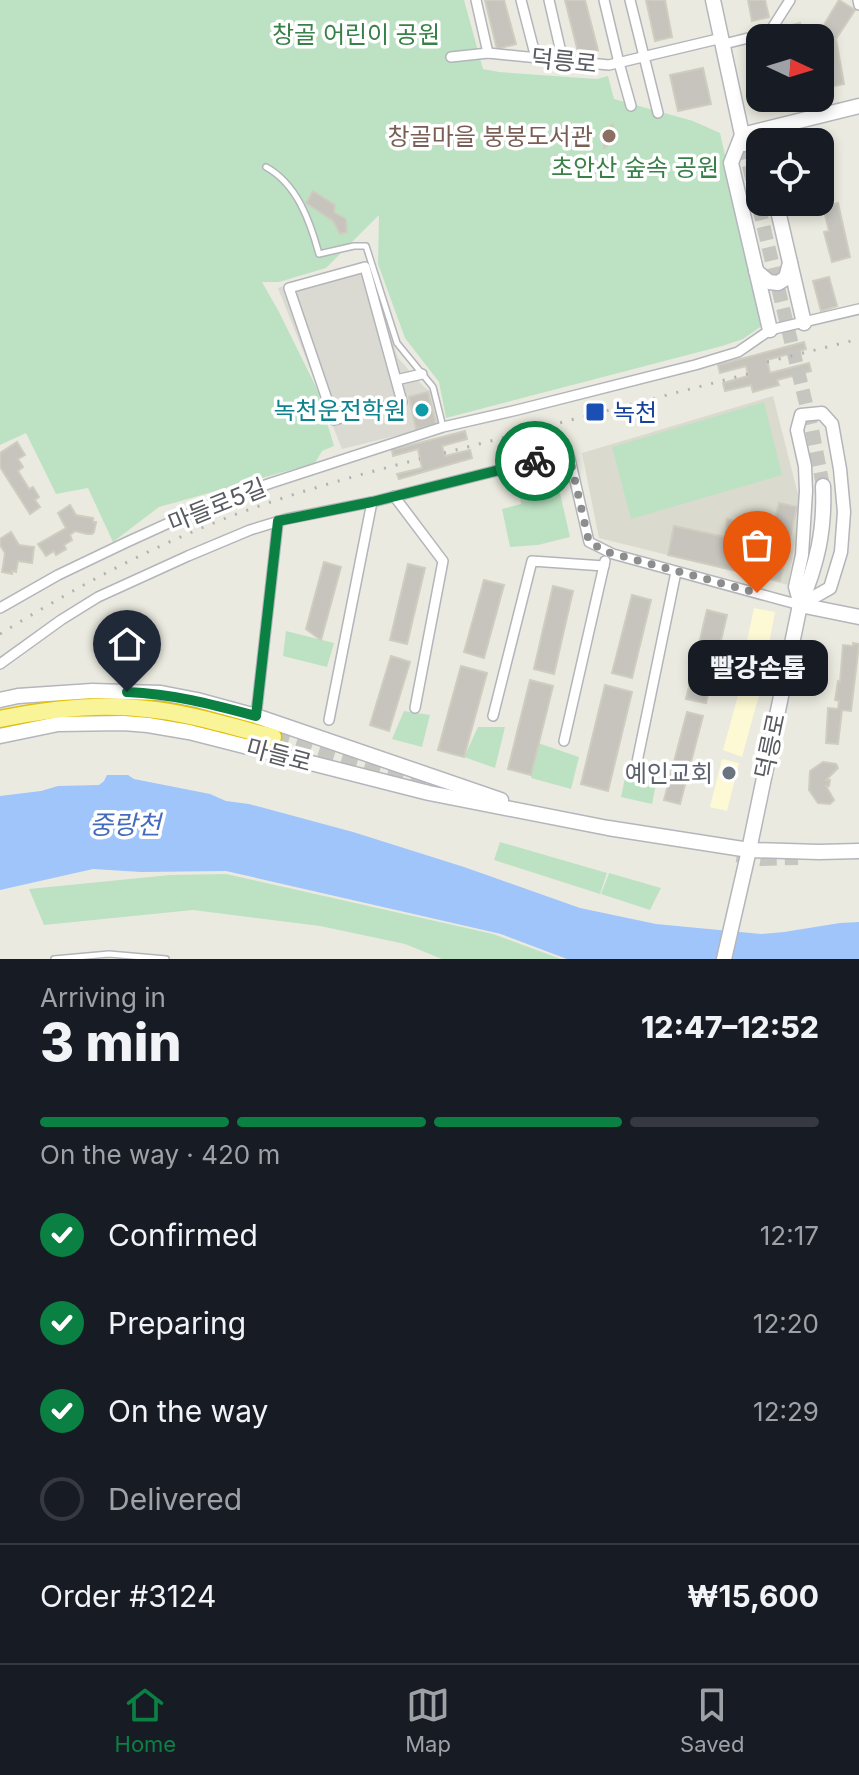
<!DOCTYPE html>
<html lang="en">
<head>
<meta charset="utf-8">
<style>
  body { margin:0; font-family:Inter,"Noto Sans KR",sans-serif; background:#20242c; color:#f1f3f6; height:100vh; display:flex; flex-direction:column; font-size:30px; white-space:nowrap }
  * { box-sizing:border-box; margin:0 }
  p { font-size:26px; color:#9ea1a6 }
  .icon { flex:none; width:44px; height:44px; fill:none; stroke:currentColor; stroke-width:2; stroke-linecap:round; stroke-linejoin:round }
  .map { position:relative; height:959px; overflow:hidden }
  .panel { display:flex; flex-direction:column; background:#171b24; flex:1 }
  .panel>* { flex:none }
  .needle { width:52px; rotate:94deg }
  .tools { position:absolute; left:746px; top:24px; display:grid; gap:16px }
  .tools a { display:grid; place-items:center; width:88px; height:88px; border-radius:16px; background:#171b24; box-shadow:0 4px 12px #0003; font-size:40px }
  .pin { position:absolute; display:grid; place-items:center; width:68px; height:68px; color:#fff; margin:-82px -34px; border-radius:50% 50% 50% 0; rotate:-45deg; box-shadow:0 0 8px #0007 }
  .pin .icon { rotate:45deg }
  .courier { position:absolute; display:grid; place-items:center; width:80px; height:80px; margin:-40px; border:6px solid #0b8043; border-radius:50%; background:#fff; color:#222; box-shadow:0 2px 10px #0007 }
  .bubble { position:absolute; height:56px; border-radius:16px; background:#171b24; box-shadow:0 4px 12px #0003; font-size:26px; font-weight:800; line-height:56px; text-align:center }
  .summary em { font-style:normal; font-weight:800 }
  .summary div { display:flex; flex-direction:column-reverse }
  .summary { display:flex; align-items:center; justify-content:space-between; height:136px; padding:0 40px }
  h1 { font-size:52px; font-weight:800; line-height:60px }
  .bar { display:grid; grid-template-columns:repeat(4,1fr); gap:12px 8px; align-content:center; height:96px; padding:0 40px }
  .bar i { height:10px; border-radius:6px; background:#363941 }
  .bar .selected { background:#0b8043 }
  .bar p { grid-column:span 4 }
  .line { display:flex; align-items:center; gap:20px; padding:0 40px; border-top:2px solid #363941 }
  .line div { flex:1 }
  ol { padding:0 40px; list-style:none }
  li { display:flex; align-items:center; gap:24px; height:88px }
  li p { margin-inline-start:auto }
  li .icon { padding:8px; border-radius:50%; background:#0b8043; color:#fff; stroke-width:4 }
  li:last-child { color:#9ea1a6 }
  li i { width:44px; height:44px; border:4px solid #363941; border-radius:50% }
  .tab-bar { display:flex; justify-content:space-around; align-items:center; height:112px; border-top:2px solid #363941; background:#171b24; font-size:22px; color:#9ea1a6 }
  .tab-bar a { display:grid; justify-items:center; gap:4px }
  .tab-bar .selected { color:#0b8043 }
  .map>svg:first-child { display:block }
  .commercial { fill:#fcf9d4 }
  .industrial { fill:#dad9d2 }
  .education { fill:#dbdace }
  .green { fill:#bde2c3 }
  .water { fill:#a0c5fb }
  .building { fill:#c6c4bd; stroke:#cfcdbf; stroke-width:2 }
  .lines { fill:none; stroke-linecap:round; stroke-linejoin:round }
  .secondary-tunnel { stroke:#c6c6c0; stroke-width:14; stroke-dasharray:14 7; stroke-linecap:butt }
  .trunk-tunnel { stroke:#c6c6c0; stroke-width:16; stroke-dasharray:16 8; stroke-linecap:butt }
  .service-casing { stroke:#b3b5ba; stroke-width:8 }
  .minor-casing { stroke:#b3b5ba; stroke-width:12 }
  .tertiary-casing { stroke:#b3b5ba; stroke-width:15 }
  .secondary-casing { stroke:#b4b6bc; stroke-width:17 }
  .trunk-casing { stroke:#e1c00b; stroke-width:19 }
  .service { stroke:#fff; stroke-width:5 }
  .minor { stroke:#fff; stroke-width:9 }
  .tertiary { stroke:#fff; stroke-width:12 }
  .secondary { stroke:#fff; stroke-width:14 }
  .trunk { stroke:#f9f498; stroke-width:16 }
  .rail { stroke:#b1b2b2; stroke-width:3; stroke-dasharray:2 10; stroke-linecap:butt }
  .done { stroke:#8c8d8d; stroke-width:8; stroke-dasharray:0 14.4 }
  .route { stroke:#0b8043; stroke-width:10 }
  .education-dot { fill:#8d6e63; stroke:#fff; stroke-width:3 }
  .culture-dot { fill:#0f9aa8; stroke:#fff; stroke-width:3 }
  .transit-dot { fill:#1a4fb4; stroke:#fff; stroke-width:3 }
  .worship-dot { fill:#6b7280; stroke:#fff; stroke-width:3 }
  .labels { text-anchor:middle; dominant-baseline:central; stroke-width:7; stroke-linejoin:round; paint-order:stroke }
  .park-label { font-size:24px; fill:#388047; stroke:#fff }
  .street-label { font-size:24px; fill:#595b60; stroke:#fff }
  .education-label { font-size:24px; fill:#785e54; stroke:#fff; text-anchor:end }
  .culture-label { font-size:24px; fill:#0d838f; stroke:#fff; text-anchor:end }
  .transit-label { font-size:24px; fill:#164399; stroke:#fff; text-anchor:start }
  .worship-label { font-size:24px; fill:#5b616d; stroke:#fff; text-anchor:end }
  .water-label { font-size:26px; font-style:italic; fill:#456cbc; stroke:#fff }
</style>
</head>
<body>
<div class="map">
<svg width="859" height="959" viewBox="0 0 859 959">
  <rect width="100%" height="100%" fill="#ebeae0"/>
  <g class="commercial">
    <polygon points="754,608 775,612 764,671 742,665"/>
    <polygon points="739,692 759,695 742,757 723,750"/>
    <polygon points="722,759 739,763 727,811 710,807"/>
  </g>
  <polygon class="industrial" points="366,262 398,358 423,386 430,391 439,425 342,449 278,288"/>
  <polygon class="education" points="773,396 801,506 788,585 599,538 582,453"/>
  <g class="green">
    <polygon points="0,0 464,0 483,69 499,72 597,79 608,76 614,99 693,121 720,133 763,325 743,339 722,346 446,418 439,382 405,338 378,264 379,215 326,268 279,282 262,282 279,312 317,389 334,446 322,451 315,463 159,507 113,542 88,488 56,494 26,433 0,445"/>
    <polygon points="764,402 782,475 631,519 612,447"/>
    <polygon points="557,480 570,537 538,545 510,547 502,509 521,504 519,488"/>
    <polygon points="286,631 334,643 327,667 283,656"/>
    <polygon points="404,711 430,715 422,747 392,739"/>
    <polygon points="478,727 505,727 495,768 464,757"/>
    <polygon points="538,743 579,757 571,789 531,778"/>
    <polygon points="628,763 659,769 652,804 621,797"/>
    <polygon points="500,842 607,873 600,894 494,860"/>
    <polygon points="609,873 661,888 650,910 601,894"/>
    <polygon points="226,874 493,934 561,959 442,959 405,944 320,926 193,910 44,925 29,889 170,875"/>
  </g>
  <polygon class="water" points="107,775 128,775 134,779 210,794 226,801 249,804 353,832 464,867 580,908 656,924 761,934 784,932 840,923 859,922 859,959 567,959 501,934 226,871 141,872 93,869 0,890 0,796 41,791 58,786 99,785 104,781"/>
  <g class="building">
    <polygon points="485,0 504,0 516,44 497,49"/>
    <polygon points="565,0 585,0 598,50 579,56"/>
    <polygon points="646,0 665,0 672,37 655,41"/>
    <polygon points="748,0 765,0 769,17 752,21"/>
    <polygon points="839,0 855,10 836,39 844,84 829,87 819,33"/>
    <polygon points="800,23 803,38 791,38 788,26"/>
    <polygon points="760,59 760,93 755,94 748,62"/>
    <polygon points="703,68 711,104 678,111 670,75"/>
    <polygon points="613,124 615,141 604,148 603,130"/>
    <polygon points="824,140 831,164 820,167 820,142 816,142"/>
    <polygon points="313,191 335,205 334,212 346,219 347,232 340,234 333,221 306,203"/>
    <polygon points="838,203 850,257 832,262 824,232 829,231 823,207"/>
    <polygon points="829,277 837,306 821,311 813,281"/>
    <polygon points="804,342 806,349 767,360 770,373 809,363 811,371 777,380 779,385 753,392 751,385 725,391 723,383 748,376 748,374 746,366 720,373 718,365"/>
    <polygon points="428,392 436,424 416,429 409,397"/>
    <polygon points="465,431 467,439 442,446 445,456 470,450 472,458 399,479 397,474 422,468 418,449 393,456 392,450"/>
    <polygon points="17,442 25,455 18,459 23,467 18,471 29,489 33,487 39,497 35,500 40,507 30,514 0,467 0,453"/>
    <polygon points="779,503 797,507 780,581 668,555 674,526 725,537 727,519 772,530"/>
    <polygon points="70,505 76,515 93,518 93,522 96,522 94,532 92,534 87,534 75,531 70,535 72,540 64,545 66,549 56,555 54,551 46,556 38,544 66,528 58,513"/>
    <polygon points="11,532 19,545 34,547 32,563 18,561 16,572 12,571 12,574 2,572 5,553 0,545 0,539"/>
    <polygon points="324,562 341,567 321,640 306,629"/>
    <polygon points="408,564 425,568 407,644 390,640"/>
    <polygon points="484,580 504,585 484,658 464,652"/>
    <polygon points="553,586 573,591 554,674 534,669"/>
    <polygon points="632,595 651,600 632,678 612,673"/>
    <polygon points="707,610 727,615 706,703 686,699"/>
    <polygon points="853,643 859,644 851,711 842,710 838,744 826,743 828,708 838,709 839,701 835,700 838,681 840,682 843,645 853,646"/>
    <polygon points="391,656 410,662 389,731 370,725"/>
    <polygon points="461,666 487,673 464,757 438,750"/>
    <polygon points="530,680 553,686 531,775 508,769"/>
    <polygon points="605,685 632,692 608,791 581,784"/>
    <polygon points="687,712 703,716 680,804 664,800"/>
    <polygon points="823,762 836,764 838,768 826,780 830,780 829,786 826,786 834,800 830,804 818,803 809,790 810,771"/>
  </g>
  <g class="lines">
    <polyline class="secondary-tunnel" points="744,145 812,429 823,486"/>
    <g class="trunk-tunnel">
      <polyline points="273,737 465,795"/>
      <polyline points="737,854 761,858 798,857"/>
    </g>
    <g class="service-casing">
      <g id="service">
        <path d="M266,167C297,184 310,221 319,254L354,246H366L397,343L433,387L443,427"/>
        <polyline points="54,959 109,954 166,959"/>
      </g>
    </g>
    <g class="minor-casing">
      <g id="minor">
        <polyline points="476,0 488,53"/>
        <polyline points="521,0 536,58"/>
        <polyline points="549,0 563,61"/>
        <polyline points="604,0 619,63 631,106"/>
        <polyline points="630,0 658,113"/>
        <polyline points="858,0 859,5"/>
        <polyline points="724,44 769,33 790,0"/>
        <polyline points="451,57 488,53 609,65 722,38"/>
        <polyline points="396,380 365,267 289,288 334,420 402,402 396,380 422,374"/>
        <polyline points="394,496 443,561 415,708"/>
        <polyline points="0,608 58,575 127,542 206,506 271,483 443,427 517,410 695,365 738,352 770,330 859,309"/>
        <polyline points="0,664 61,620 98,597 188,556 250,530 286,519 372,502 539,460 557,458 570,459 589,542 613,554 800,605"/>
        <polyline points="256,716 278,521"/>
        <polyline points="493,716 532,561 604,566"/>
        <polyline points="329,720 372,502"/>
        <polyline points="564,741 605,561"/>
        <polyline points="636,767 676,572"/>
      </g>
    </g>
    <g class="tertiary-casing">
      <polygon id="tertiary" points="822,413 832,424 840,469 844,512 841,552 830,588 800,605 795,587 802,555 806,491 805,466 797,430 801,415"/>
    </g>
    <g class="secondary-casing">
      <g id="secondary">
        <polyline points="713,0 744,144"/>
        <polyline points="742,135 731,163 770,330"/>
        <polyline points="742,135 859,106"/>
        <polyline points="742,135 760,152"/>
        <polyline points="776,202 804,323"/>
        <polyline points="756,271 769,282 778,283 786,278 790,263"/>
        <polyline points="800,605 859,617"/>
        <polyline points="0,700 18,696 92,691 161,693 197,700 256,716 501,800"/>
        <polyline points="0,736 58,724 123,723 148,725 189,732 429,793 608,828 749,850 819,852 859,851"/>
        <path d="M724,959L749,850L800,605C817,564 825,531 823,486"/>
      </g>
    </g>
    <g class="trunk-casing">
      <path id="trunk" d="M0,719C48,709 97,703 147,709C189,713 232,727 273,737"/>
    </g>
    <use href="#service" class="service"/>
    <use href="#minor" class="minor"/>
    <use href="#tertiary" class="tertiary"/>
    <use href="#secondary" class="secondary"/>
    <use href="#trunk" class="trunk"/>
    <g class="rail">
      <polyline points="767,362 859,339"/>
      <polyline points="444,453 748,374"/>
      <path d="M0,634C84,582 174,534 268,503C318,486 369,472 420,459"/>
    </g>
  </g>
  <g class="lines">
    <polyline class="done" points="535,461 557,458 570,459 589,542 607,552 757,593"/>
    <path class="route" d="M127,692C174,694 211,704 256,716L278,521L372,502L535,461"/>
  </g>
  <circle class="education-dot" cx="609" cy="136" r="8"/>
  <circle class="culture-dot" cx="422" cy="410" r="8"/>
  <rect class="transit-dot" x="585" y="402" width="20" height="20" rx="4"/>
  <circle class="worship-dot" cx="729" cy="773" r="8"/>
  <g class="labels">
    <g class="park-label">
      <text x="356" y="34">창골 어린이 공원</text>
      <text x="635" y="167">초안산 숲속 공원</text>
    </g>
    <g class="street-label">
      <text transform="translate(564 61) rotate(6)">덕릉로</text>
      <text transform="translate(217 505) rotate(-22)">마들로5길</text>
      <text transform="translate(770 746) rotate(-78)">덕릉로</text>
      <text transform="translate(279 755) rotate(15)">마들로</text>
    </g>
    <g class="education-label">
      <text x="593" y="136">창골마을 붕붕도서관</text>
    </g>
    <g class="culture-label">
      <text x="406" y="410">녹천운전학원</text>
    </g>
    <g class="transit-label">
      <text x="613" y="412">녹천</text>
    </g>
    <g class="worship-label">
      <text x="713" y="773">예인교회</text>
    </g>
    <g class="water-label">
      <text x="125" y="824">중랑천</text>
    </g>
  </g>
</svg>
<div class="tools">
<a><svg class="needle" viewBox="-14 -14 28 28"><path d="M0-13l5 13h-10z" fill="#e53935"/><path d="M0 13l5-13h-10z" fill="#9ea1a6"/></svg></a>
<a><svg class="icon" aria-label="locate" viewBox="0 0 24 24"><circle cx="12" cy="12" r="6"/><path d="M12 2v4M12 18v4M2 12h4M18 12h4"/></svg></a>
</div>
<div class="pin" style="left:757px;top:593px;background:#ea580c"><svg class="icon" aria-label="bag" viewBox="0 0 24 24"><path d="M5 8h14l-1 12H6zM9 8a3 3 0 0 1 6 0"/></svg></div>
<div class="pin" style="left:127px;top:692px;background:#1f2937"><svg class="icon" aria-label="home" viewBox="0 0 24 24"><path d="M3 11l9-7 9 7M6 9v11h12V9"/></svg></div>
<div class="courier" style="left:535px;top:461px"><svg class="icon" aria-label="bike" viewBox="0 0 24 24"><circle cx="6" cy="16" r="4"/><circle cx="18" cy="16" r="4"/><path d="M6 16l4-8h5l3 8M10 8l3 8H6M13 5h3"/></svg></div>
<div class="bubble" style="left:688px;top:640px;width:140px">빨강손톱</div>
</div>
<section class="panel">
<div class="summary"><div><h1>3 min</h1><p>Arriving in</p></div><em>12:47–12:52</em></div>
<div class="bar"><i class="selected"></i><i class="selected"></i><i class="selected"></i><i></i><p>On the way · 420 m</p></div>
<ol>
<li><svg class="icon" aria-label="check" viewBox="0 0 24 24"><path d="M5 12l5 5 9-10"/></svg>Confirmed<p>12:17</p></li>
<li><svg class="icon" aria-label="check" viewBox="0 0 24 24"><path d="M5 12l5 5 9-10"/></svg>Preparing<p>12:20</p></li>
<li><svg class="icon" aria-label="check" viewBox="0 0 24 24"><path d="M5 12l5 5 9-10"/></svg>On the way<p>12:29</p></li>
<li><i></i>Delivered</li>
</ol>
<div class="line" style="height:104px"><div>Order #3124</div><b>₩15,600</b></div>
</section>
<nav class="tab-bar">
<a class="selected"><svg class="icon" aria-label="home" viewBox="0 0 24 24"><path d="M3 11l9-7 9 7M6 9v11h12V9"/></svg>Home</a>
<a><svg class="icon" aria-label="map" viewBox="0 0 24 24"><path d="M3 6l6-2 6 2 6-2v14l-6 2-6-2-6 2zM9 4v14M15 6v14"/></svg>Map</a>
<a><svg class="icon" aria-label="saved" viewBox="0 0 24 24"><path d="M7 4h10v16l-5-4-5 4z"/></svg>Saved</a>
</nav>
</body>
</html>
